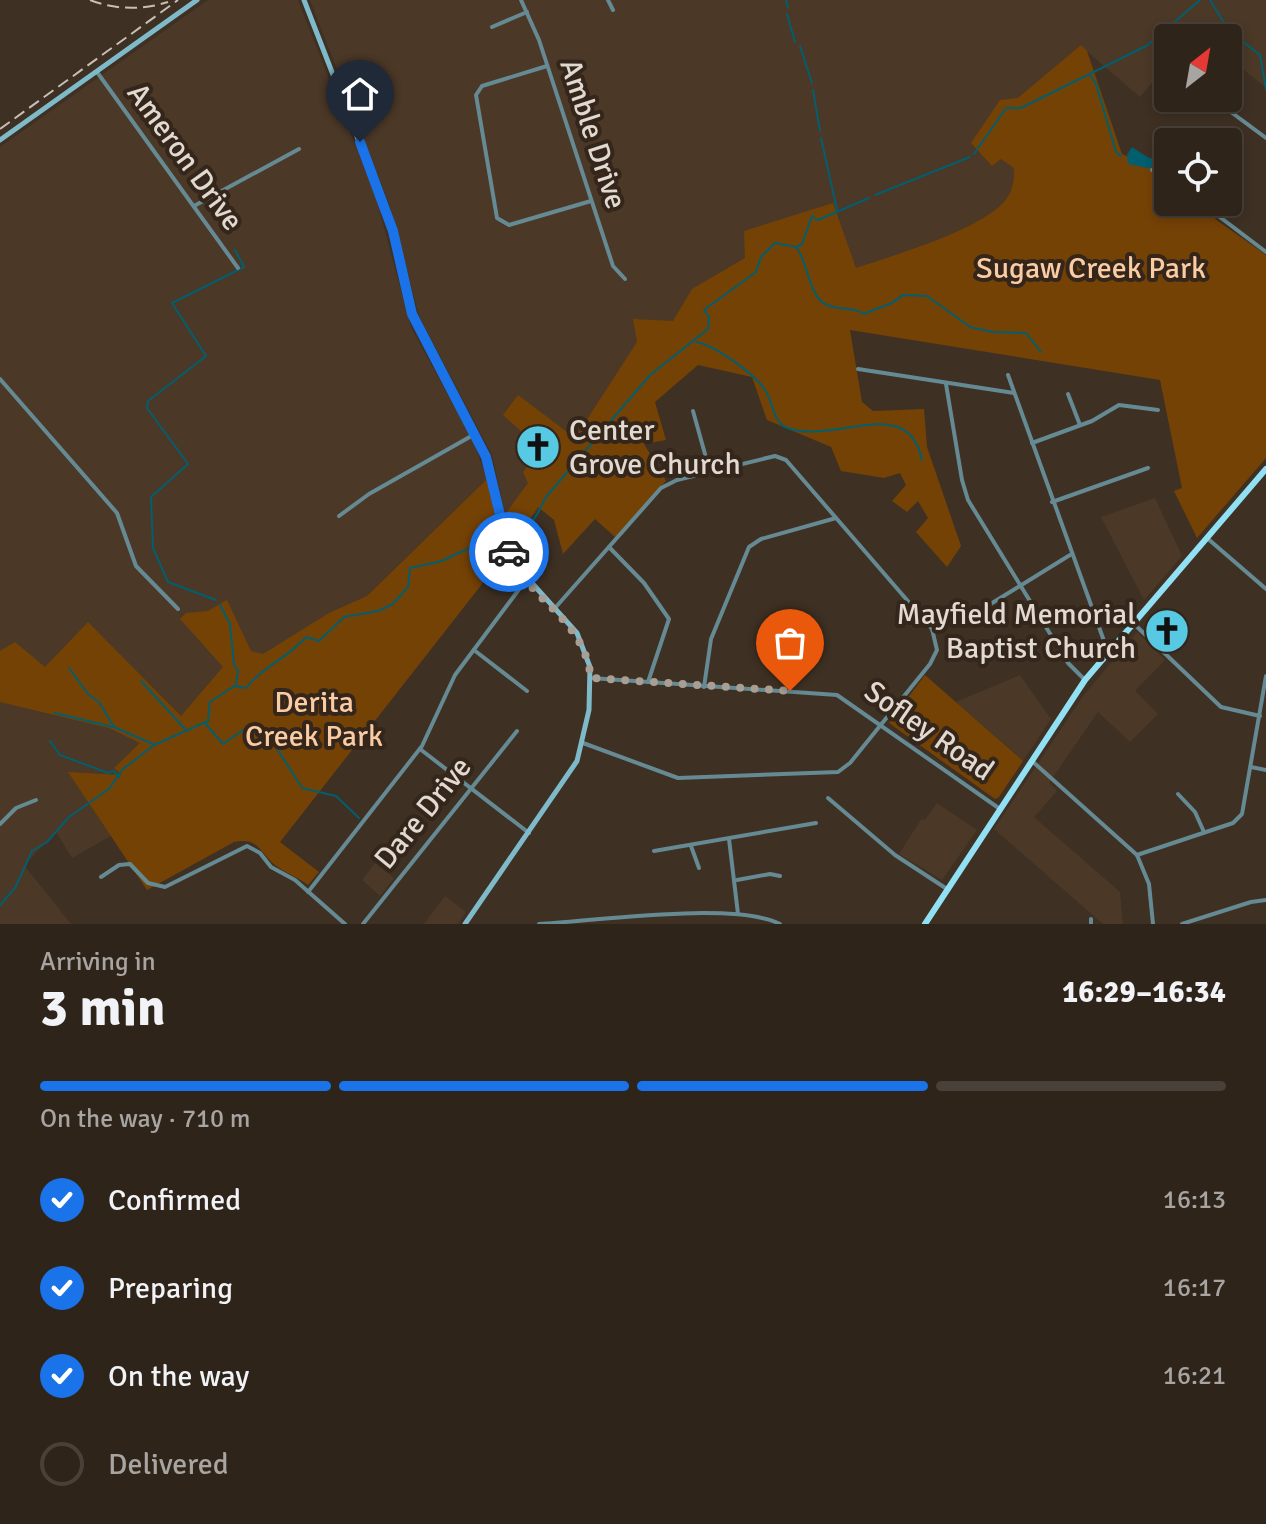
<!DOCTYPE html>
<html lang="en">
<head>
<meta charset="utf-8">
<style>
  body { margin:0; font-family:Signika,sans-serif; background:#3a3027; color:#f1f3f6; height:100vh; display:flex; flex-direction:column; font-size:30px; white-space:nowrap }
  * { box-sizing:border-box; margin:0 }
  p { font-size:26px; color:#a7a4a2 }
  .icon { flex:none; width:44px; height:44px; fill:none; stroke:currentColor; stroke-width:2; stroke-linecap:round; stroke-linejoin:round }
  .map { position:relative; height:924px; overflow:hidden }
  .side { display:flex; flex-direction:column; background:#2e241a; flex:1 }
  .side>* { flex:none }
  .needle { width:52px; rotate:31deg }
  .fabs { position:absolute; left:1154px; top:24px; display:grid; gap:16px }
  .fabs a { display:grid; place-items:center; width:88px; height:88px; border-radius:8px; background:#2e241a; box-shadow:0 4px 12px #0003,0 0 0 2px #494139; font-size:40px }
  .pin { position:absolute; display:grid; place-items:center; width:68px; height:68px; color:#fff; margin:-82px -34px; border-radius:50% 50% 50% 0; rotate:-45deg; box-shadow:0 0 8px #0007 }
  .pin .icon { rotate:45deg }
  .courier { position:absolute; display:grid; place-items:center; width:80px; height:80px; margin:-40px; border:6px solid #1a73e8; border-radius:50%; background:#fff; color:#222; box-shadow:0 2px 10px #0007 }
  .summary em { font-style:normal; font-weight:800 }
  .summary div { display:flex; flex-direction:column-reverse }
  .summary { display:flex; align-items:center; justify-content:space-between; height:136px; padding:0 40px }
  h1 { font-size:52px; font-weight:800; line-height:60px }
  .bar { display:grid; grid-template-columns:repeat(4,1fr); gap:12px 8px; align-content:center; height:96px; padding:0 40px }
  .bar i { height:10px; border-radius:6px; background:#494139 }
  .bar .current { background:#1a73e8 }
  .bar p { grid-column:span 4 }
  ol { padding:0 40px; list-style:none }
  li { display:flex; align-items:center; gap:24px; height:88px }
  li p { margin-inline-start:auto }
  li .icon { padding:8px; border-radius:50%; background:#1a73e8; color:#fff; stroke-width:4 }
  li:last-child { color:#a7a4a2 }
  li i { width:44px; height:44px; border:4px solid #494139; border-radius:50% }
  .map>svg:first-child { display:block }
  .built { fill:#4b3827 }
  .green { fill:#754206 }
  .water { fill:#035e6e }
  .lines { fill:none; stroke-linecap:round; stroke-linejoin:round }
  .stream { stroke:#035e6e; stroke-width:2 }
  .street { stroke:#658a93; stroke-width:4 }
  .secondary { stroke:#7ebaca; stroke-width:5 }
  .primary { stroke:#91e0f4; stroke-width:6 }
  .rail { stroke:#c8bfb6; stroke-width:2; stroke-dasharray:12 6; stroke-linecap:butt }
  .done { stroke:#a99e94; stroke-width:8; stroke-dasharray:0 14.4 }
  .route { stroke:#1a73e8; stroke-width:10 }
  .labels { text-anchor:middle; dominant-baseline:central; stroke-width:8; stroke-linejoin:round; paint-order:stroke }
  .street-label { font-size:30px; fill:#e2d9d1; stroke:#34261a }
  .park-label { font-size:30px; fill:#fbcca3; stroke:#34261a }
  .poi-label { font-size:30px; fill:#e2d9d1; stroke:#34261a; text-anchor:start }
</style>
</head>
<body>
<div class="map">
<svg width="1266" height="924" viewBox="0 0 1266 924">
  <rect width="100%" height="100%" fill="#3e3023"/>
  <g class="built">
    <polygon points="208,0 298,0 376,198 411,327 474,443 487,479 279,682 124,775 69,773 111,836 72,858 56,832 24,865 71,924 0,924 0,147"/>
    <polygon points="310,0 1266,0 1266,88 1228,57 1228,38 1206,38 1190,25 1179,38 1168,38 1166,66 1140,97 1084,49 1020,197 845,298 833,214 552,491 512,544 492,455 419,316 390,206"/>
    <polygon points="1155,498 1182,556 1144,600 1101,517"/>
    <polygon points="1137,632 1165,660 1135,691 1158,714 1130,742 1098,712 1049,783 1057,791 1034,817 1120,892 1123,924 1103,924 994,829 1083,696"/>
    <polygon points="1020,675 1051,719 1023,761 956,702"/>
    <polygon points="937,803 977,830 942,880 899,854 922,818 925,820"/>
    <polygon points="375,863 394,878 380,896 362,880"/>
    <polygon points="445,896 466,912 458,924 424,924"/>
  </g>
  <g class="green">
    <path d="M1081,45L1087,51L1122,154L1168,175V202H1203L1219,214L1215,219L1266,255V458L1197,538L1174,491L1182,488L1160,380L850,330L862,402L873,411L924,409L927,447L961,546L947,567L916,532L928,518L918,501L907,512L892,501L906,485L900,473L884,478L841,471L831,447L767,420L752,377L698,365L655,402L666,440L644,444L666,481L615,537L595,519L563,554L554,520L538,507L512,544L506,513L528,483L523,472L529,465L523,449L531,440L503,415L518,395L575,438L637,342L633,319L673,321L692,289L745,258L744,231L833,203L856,268C898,254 966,234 999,207C1011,197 1015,183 1014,168L1001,159L992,166L971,143L1000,100L1018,98Z"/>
    <path d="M487,479L504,556L280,842L319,872L308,885C298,877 285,873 275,865C259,852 259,837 234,842L147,890L68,772L122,775L114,768L140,743L109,728L0,702V651L15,642L45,667L88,622L181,716L223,667L180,619L186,613L208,611L227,600L251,651L263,654L329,613L367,596Z"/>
    <polygon points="925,675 1023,761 999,797 995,799 889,723"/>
  </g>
  <polygon class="water" points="1132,147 1149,158 1160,159 1160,166 1147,168 1128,164 1127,155"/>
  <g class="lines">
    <g class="stream">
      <polyline points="786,0 788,8"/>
      <polyline points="1210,0 1229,31 1260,55 1266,89"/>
      <polyline points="787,14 795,42"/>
      <polyline points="800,46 812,83"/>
      <polyline points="1090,75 1096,84 1116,152 1121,156"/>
      <polyline points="813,90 820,131"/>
      <polyline points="821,138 837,210"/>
      <polyline points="974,154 1006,108 1021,108 1148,45 1200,0"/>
      <polyline points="875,195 970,157"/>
      <polyline points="798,246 802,244 812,216 818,220 869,198"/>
      <path d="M797,248C809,265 808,296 827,305C841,311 852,306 864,314C877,307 893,306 902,295L927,296L970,327L993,332L1026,333L1041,352"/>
      <path d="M696,342C713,344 756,375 765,390C772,400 774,422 785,427C833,447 908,391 922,460"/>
      <path d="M513,536C532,530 538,512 546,497L650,375L708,329L709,317L704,310L756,272L761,257L775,243L797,247"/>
      <polyline points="216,600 168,582 153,548 151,497 188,464 147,408 148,401 206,356 172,303 244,267 235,250"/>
      <polyline points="220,605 230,624 234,665 238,670 236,686"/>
      <polyline points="69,668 88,694 99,702 114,727 153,744"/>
      <polyline points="141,681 185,729"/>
      <polyline points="55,713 113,727"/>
      <polyline points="205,723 223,744 243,730 269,736 302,788 336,796 359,818"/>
      <polyline points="50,741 60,755 108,773 114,771 119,777"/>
      <path d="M0,905L15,888L32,851L47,842L69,817L109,789L123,769L154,745L208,721L210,702L234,686L246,688C262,667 288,658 306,637L319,641L344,617L378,611L393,604L408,587L410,568L442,561L465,550L499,540"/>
    </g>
    <g class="street">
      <polyline points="521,0 539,40 613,266 625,279"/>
      <polyline points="608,0 613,10"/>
      <polyline points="492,27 527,12"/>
      <polyline points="1163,57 1168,61"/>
      <polyline points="547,66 482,86 476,95 497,218 509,225 591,201"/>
      <polyline points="97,72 238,268"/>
      <polyline points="1212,98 1266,138"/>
      <polyline points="1152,170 1168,177"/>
      <polyline points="1200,202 1266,252"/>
      <polyline points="194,206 299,149"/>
      <polyline points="858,369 1014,393"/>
      <polyline points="1008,375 1108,652"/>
      <polyline points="0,379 117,513 136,566 178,609"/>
      <polyline points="946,384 962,480 968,500 1068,663 1085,680"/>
      <polyline points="1068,394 1080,425"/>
      <polyline points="693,411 710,472"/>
      <polyline points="1032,443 1092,421 1119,405 1158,410"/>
      <polyline points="1052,502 1148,468"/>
      <polyline points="339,516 369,494 475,434"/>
      <polyline points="1207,538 1266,589"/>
      <polyline points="609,547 644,583 669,619 648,682"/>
      <polyline points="555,608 661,488 677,480 775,456 786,460 932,629 937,650 930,664 850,763 838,772 678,778 583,743"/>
      <polyline points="984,608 1070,555"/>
      <polyline points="1133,623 1221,707 1260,716"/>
      <polyline points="474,650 527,691"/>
      <polyline points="591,678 837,695 1000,809"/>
      <polyline points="704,687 711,639 749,547 761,539 836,518"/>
      <polyline points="420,749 529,833"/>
      <polyline points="1032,761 1137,855 1149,884 1153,924"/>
      <polyline points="1251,767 1266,770"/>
      <polyline points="1178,794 1195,812 1204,832"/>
      <polyline points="828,798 895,855 947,889"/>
      <polyline points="0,824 16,808 36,800"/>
      <polyline points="729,839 738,914"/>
      <polyline points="691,846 699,868"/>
      <polyline points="654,851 816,823"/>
      <polyline points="1137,855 1233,823 1242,814 1266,676"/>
      <polyline points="101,877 119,865 130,864 148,883 165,887 247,846 260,853 271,867 295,880 345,924"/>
      <polyline points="737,880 770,874 780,876"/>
      <polyline points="308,892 422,746 455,675 526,580"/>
      <polyline points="363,924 517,731"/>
      <path d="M539,924C595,921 734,901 780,924"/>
      <polyline points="1091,924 1091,919"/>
      <polyline points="1182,924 1251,902 1266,900"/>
    </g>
    <g class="secondary">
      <polyline points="304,0 386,211 412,314 486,457 513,562 577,633 590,667 589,710 577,761 465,924"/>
      <polyline points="0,140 197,0"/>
    </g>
    <polyline class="primary" points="925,924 1085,680 1266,469"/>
    <g class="rail">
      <path d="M90,0C115,10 143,10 168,2"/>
      <polyline points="0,129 178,0"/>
    </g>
  </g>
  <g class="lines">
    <path class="done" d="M509,552C530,603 583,616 591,678L790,691"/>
    <polyline class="route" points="360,142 393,231 412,314 486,457 509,552"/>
  </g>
  <defs>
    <g id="church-disc" transform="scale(2.3)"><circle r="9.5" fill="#57c9e3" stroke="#34261a"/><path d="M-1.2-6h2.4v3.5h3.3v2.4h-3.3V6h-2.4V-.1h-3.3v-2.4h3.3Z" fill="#111"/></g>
  </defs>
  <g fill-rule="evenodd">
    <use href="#church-disc" x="538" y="447"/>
    <use href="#church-disc" x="1167" y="631"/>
  </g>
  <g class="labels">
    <g class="street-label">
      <text transform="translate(593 134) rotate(72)">Amble Drive</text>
      <text transform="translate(185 157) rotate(54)">Ameron Drive</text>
      <text transform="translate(929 731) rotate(35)">Sofley Road</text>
      <text transform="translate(423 813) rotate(-51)">Dare Drive</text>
    </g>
    <g class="park-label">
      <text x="1091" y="268">Sugaw Creek Park</text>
      <text x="314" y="702">Derita<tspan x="314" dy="34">Creek Park</tspan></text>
    </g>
    <g class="poi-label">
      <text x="569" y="430">Center<tspan x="569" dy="34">Grove Church</tspan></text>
      <text x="1136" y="614" text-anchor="end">Mayfield Memorial<tspan x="1136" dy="34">Baptist Church</tspan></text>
    </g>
  </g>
</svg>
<div class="fabs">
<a><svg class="needle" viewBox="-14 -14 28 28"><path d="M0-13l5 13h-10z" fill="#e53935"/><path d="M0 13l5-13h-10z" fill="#a7a4a2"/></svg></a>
<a><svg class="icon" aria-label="locate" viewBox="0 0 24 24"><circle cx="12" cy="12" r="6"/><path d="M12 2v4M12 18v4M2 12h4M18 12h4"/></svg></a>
</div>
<div class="pin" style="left:790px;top:691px;background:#ea580c"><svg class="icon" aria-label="bag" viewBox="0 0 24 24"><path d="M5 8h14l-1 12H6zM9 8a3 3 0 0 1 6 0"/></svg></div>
<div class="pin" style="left:360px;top:142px;background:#1f2937"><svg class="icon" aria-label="home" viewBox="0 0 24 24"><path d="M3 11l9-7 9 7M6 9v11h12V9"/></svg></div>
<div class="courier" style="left:509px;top:552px"><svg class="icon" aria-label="car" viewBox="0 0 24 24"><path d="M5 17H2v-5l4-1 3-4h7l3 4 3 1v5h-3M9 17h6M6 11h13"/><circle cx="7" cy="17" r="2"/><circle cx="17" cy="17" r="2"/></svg></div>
</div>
<section class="side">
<div class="summary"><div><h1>3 min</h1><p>Arriving in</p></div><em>16:29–16:34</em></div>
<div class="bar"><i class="current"></i><i class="current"></i><i class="current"></i><i></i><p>On the way · 710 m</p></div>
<ol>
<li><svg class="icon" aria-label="check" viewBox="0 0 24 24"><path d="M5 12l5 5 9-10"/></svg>Confirmed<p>16:13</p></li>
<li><svg class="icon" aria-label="check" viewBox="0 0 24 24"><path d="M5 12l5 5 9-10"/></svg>Preparing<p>16:17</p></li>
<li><svg class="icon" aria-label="check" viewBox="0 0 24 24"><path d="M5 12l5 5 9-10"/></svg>On the way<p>16:21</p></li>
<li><i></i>Delivered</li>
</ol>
</section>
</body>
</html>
